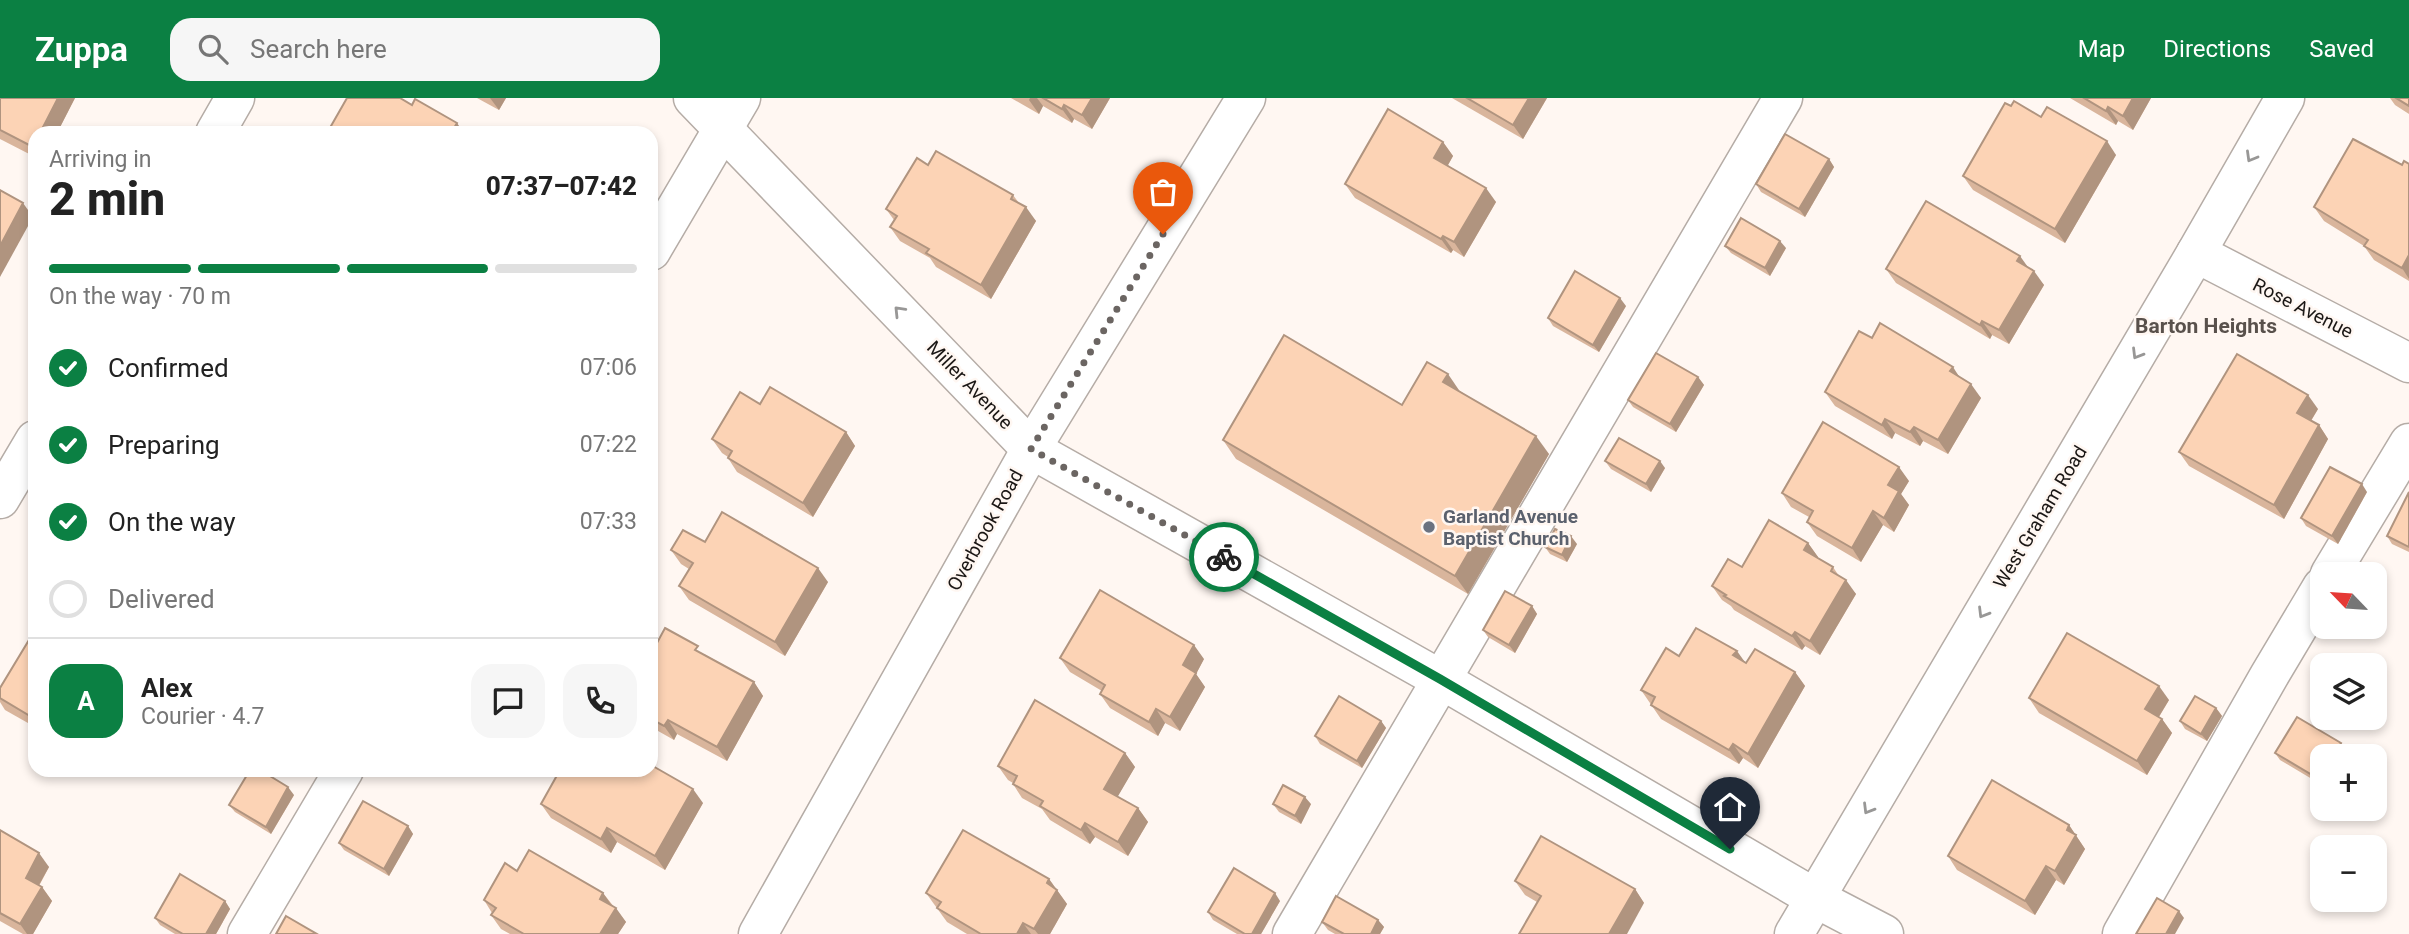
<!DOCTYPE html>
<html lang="en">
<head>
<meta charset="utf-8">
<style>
  body { margin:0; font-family:Roboto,sans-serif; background:#f6f6f6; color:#222; height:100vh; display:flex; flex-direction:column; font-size:26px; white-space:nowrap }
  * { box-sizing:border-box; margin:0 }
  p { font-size:23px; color:#767676 }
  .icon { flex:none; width:38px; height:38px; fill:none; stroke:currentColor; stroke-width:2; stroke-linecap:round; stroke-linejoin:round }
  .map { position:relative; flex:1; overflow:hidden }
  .details { position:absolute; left:28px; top:28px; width:630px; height:651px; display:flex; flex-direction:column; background:#fff; border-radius:21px; box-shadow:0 4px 10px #0003 }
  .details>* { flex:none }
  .needle { width:46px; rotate:295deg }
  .fabs { position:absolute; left:2310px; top:464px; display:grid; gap:14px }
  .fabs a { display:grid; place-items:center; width:77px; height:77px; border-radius:14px; background:#fff; box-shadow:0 4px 10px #0003; font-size:35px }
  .pin { position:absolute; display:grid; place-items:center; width:60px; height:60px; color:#fff; margin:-72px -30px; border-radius:50% 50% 50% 0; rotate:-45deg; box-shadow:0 0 7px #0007 }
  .pin .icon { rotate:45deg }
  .courier { position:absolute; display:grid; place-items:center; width:70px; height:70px; margin:-35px; border:5px solid #0b8043; border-radius:50%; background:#fff; color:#222; box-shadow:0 2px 9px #0007 }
  .head em { font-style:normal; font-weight:800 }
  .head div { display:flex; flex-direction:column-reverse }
  .head { display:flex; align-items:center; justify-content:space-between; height:119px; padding:0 21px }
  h1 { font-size:46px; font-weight:800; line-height:52px }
  .bar { display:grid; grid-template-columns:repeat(4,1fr); gap:10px 7px; align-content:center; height:84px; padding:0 21px }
  .bar i { height:9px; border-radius:5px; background:#e0e0e0 }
  .bar .on { background:#0b8043 }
  .bar p { grid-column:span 4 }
  .line { display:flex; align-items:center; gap:18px; padding:0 21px; border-top:2px solid #e0e0e0 }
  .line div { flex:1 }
  .round { display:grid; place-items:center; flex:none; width:74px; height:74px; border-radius:21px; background:#f6f6f6 }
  ol { padding:0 21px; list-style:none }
  li { display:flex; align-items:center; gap:21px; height:77px }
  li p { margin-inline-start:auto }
  li .icon { padding:7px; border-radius:50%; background:#0b8043; color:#fff; stroke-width:4 }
  li:last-child { color:#767676 }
  li i { width:38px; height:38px; border:4px solid #e0e0e0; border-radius:50% }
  header { display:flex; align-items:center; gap:42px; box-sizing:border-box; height:98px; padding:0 35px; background:#0b8043; color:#fff }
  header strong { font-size:33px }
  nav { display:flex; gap:38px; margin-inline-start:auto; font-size:24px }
  .search { width:490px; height:63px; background:#f6f6f6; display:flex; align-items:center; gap:18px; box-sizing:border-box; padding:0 24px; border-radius:21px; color:#767676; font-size:26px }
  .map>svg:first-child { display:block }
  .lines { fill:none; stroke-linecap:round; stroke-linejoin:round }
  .minor-casing { stroke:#b5aca6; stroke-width:41 }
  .minor { stroke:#fff; stroke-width:38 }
  .wall { fill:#d9b59c }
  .shaded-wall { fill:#b0947f }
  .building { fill:#fcd3b5; stroke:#b0947f; stroke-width:2 }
  .oneway { stroke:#989796 }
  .done { stroke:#6b6562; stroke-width:7; stroke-dasharray:0 12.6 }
  .route { stroke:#0b8043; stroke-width:9 }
  .worship-dot { fill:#6b7280; stroke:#fff7f2; stroke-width:2.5 }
  .labels { text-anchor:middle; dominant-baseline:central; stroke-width:5; stroke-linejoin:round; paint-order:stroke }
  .street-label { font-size:19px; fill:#1b1715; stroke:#fff7f2 }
  .worship-label { font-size:19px; font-weight:bold; fill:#5b616d; stroke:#fff7f2; text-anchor:start }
  .neighbourhood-label { font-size:21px; font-weight:bold; fill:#59514c; stroke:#fff7f2 }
</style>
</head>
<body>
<header>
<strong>Zuppa</strong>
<div class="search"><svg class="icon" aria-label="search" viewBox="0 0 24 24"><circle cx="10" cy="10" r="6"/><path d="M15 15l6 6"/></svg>Search here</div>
<nav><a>Map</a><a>Directions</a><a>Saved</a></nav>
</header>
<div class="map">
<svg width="2409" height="836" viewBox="0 0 2409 836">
  <rect width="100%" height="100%" fill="#fff7f2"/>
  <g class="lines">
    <g class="minor-casing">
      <g id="minor">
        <polyline points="693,0 1031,351 1440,581 1815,800 1884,836"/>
        <polyline points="215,35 235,0"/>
        <polyline points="651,153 741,0"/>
        <polyline points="2196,155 2409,265"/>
        <polyline points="0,401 35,342"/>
        <polyline points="2330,476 2409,345"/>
        <polyline points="247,836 344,672"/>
        <polyline points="758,836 1031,351 1246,0"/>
        <polyline points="1292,836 1783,0"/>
        <polyline points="1794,836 2196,155 2285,0"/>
        <polyline points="2122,836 2269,578 2322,489"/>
      </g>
    </g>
    <use href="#minor" class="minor"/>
  </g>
  <g class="wall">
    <polygon points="0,0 75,0 57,35 35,35 35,59 0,41"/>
    <polygon points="477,0 506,0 499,12"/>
    <polygon points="1011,0 1110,0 1092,31 1074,21 1072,25 1043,8 1039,16"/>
    <polygon points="1452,0 1547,0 1523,41"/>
    <polygon points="2070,0 2151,0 2133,32 2118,23 2116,27"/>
    <polygon points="2390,0 2409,0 2409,16 2395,7"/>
    <polygon points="2011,8 2041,19 2116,57 2065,145 1973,92 1963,78"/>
    <polygon points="1443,44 1453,58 1448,67 1496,104 1464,159 1453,152 1451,155 1355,100 1345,86"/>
    <polygon points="1829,61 1834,69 1805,119 1761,94 1756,86"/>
    <polygon points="2409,66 2409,183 2374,162 2364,148 2324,123 2314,109 2402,67"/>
    <polygon points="928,67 1013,97 1019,105 1036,123 991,201 936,169 930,160 900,143 890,129 894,122 886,111"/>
    <polygon points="1725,148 1786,150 1770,178 1731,155"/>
    <polygon points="2028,170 2044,187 2009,246 1992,237 1990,241 1896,185 1886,171"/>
    <polygon points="1626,208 1599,254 1553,228 1548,220"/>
    <polygon points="1872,240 1960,279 1981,300 1948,356 1923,343 1920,348 1895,335 1892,341 1835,308 1825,294"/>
    <polygon points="1698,279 1704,287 1676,334 1633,309 1628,302"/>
    <polygon points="1460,293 1549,356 1468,496 1236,361 1223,342 1402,307"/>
    <polygon points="760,306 846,334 855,348 813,419 737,374 728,360 728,359 722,355 712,341"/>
    <polygon points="2318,311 2311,323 2319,327 2328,341 2284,421 2189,368 2179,354"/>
    <polygon points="1605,363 1665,370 1651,394 1611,371"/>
    <polygon points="1909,383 1901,396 1909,407 1894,434 1883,427 1861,464 1817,438 1807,424 1809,419 1791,409 1782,395"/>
    <polygon points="2367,394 2338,446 2306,428 2301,420"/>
    <polygon points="2409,394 2409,454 2392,446 2387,438"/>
    <polygon points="705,444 828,484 785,558 689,502 679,488 689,471 681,466 671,452"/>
    <polygon points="1808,445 1818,459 1817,460 1833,469 1839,478 1856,496 1820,557 1805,548 1802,552 1734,512 1731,508 1722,502 1712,488 1742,469"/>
    <polygon points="1577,446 1567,464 1550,456 1545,449"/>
    <polygon points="1532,508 1537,516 1515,555 1488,539 1483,532"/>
    <polygon points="35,546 35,629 5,612 0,604 0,590"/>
    <polygon points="651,556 704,556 754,584 763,598 727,663 677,636 674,642 651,629"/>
    <polygon points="1679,558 1745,564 1795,574 1805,588 1758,670 1743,660 1739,666 1661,621 1641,592"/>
    <polygon points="1060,560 1204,561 1196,576 1205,589 1180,633 1165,625 1158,638 1110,610 1100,596 1102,593 1070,574"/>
    <polygon points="2029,600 2169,602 2159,619 2162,621 2172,635 2147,677 2039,615"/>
    <polygon points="2216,610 2222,618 2207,643 2185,631 2180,623"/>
    <polygon points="1381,623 1386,630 1362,670 1320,646 1315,638"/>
    <polygon points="2341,645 2346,652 2343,658 2322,658 2322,687 2280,662 2275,655"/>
    <polygon points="1125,655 1135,669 1117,699 1138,710 1148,724 1128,758 1095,739 1090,746 1050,722 1042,711 1022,700 1013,686 1013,685 1008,682 998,668"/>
    <polygon points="294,697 271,736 235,714 229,707"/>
    <polygon points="703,705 665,772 617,744 611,755 551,720 541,706"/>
    <polygon points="1273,706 1311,706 1301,726 1279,714"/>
    <polygon points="2069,727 2085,751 2064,787 2056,782 2035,817 1957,772 1948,758"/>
    <polygon points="408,728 413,736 389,778 344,752 339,745"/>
    <polygon points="0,732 49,769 39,788 42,789 52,803 33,836 23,836 0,823"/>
    <polygon points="517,773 603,795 626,824 618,836 510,836 501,831 491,817 492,815 484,802"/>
    <polygon points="1049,781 1067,806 1050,836 967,836 947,824 926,795"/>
    <polygon points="1515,783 1635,791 1644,805 1537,804 1525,797"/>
    <polygon points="225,803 230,811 216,836 175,836 160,827 155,820"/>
    <polygon points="1280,803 1261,836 1237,836 1213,822 1208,814"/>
    <polygon points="1378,822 1384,829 1380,836 1335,836 1328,832 1322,824"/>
  </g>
  <g class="shaded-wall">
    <polygon points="58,0 75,0 57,35 40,35"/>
    <polygon points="490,0 506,0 499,12"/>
    <polygon points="1030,0 1037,0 1043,8 1039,16 1029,2"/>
    <polygon points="1092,0 1110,0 1092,31 1082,17"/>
    <polygon points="1529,0 1547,0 1523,41 1513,27"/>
    <polygon points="2133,0 2151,0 2133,32 2123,18"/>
    <polygon points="1064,7 1074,21 1072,25 1062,11"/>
    <polygon points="2108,9 2118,23 2116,27 2106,13"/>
    <polygon points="457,25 464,35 451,35"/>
    <polygon points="2107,43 2116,57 2065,145 2055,131"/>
    <polygon points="1443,44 1453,58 1444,74 1434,60"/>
    <polygon points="1829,61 1834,69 1805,119 1799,111"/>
    <polygon points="1486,90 1496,104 1464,159 1454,144"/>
    <polygon points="23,105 33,119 0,179 0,148"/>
    <polygon points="1026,109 1036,123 991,201 981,187"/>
    <polygon points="1443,138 1453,152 1451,155 1441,141"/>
    <polygon points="1780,143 1786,150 1770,178 1765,170"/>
    <polygon points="2409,157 2409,181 2402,170"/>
    <polygon points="2020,158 2030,172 2017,163"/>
    <polygon points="2034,173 2044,187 2009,246 1999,232"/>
    <polygon points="1620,200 1626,208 1599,254 1593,247"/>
    <polygon points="1982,223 1992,237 1990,241 1980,227"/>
    <polygon points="1953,269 1962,283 1950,273"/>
    <polygon points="1448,276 1461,295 1443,284"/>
    <polygon points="1698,279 1704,287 1676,334 1670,326"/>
    <polygon points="1971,286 1981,300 1948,356 1938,342"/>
    <polygon points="2308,297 2318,311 2307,329 2297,315"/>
    <polygon points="1885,321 1895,335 1892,341 1882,327"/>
    <polygon points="2319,327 2328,341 2284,421 2274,407"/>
    <polygon points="1914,329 1923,343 1920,348 1910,334"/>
    <polygon points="846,334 855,348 813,419 803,405"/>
    <polygon points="1536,338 1549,356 1468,496 1455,478"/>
    <polygon points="1660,363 1665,370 1651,394 1646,386"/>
    <polygon points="1899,369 1909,383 1901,396 1909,407 1894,434 1884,420 1888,387"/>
    <polygon points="2362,386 2367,394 2338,446 2332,438"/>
    <polygon points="1873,413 1883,427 1861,464 1852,450"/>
    <polygon points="1571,438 1577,446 1567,464 1562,457"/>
    <polygon points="1808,445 1818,459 1814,467 1804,452"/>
    <polygon points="818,470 828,484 785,558 775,544"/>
    <polygon points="1846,482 1856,496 1820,557 1810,543"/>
    <polygon points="1532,508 1537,516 1515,555 1509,547"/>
    <polygon points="1795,534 1805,548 1802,552 1792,538"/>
    <polygon points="1194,547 1204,561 1196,576 1205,589 1180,633 1170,619 1183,567"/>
    <polygon points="1737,553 1747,567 1733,557"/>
    <polygon points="1795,574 1805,588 1758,670 1748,656"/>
    <polygon points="754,584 763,598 727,663 717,649"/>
    <polygon points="2159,588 2169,602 2155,625 2145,611"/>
    <polygon points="2216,610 2222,618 2207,643 2201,636"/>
    <polygon points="1156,611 1165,625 1158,638 1149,624"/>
    <polygon points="2162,621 2172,635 2147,677 2137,663"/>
    <polygon points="668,622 677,636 674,642 664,628"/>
    <polygon points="1381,623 1386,630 1362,670 1357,663"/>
    <polygon points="2341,645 2346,652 2343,658 2333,658"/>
    <polygon points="1733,646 1743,660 1739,666 1729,652"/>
    <polygon points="1125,655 1135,669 1114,705 1104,691"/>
    <polygon points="288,689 294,697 271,736 266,729"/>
    <polygon points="693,691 703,705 665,772 655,758"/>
    <polygon points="1305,699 1311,706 1301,726 1295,718"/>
    <polygon points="1138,710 1148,724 1128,758 1118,744"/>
    <polygon points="1085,725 1095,739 1090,746 1081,732"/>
    <polygon points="2069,727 2085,751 2064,787 2055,773"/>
    <polygon points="408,728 413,736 389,778 384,771"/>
    <polygon points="607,730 617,744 611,755 601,741"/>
    <polygon points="39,755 49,769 35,794 26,780"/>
    <polygon points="2046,768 2056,782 2035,817 2025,803"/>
    <polygon points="1049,781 1067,806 1050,836 1038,836 1034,831"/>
    <polygon points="42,789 52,803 33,836 27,836 20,826"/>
    <polygon points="1635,791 1644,805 1627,836 1609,836"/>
    <polygon points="603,795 613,809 600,801"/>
    <polygon points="1275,795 1280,803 1261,836 1252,836"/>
    <polygon points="225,803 230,811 216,836 206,836"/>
    <polygon points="616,810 626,824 618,836 600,836"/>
    <polygon points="2179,813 2184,820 2175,836 2166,836"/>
    <polygon points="1378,822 1384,829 1380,836 1371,836"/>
    <polygon points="1023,825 1031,836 1017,836"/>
  </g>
  <g class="building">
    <polygon points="0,0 58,0 40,35 35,35 35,44 33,49 0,32"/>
    <polygon points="347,0 400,0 412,7 415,1 457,25 451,35 327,35"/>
    <polygon points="1043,0 1092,0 1082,17 1064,7 1062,11"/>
    <polygon points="1467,0 1529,0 1513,27"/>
    <polygon points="2084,0 2133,0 2123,18 2108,9 2106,13"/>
    <polygon points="2396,0 2409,0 2409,8"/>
    <polygon points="2014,3 2041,19 2047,9 2107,43 2055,131 1963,78 2005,5 2011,8"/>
    <polygon points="1388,11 1443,44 1434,60 1486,90 1454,144 1443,138 1441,141 1345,86"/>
    <polygon points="1785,36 1829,61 1799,111 1756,86"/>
    <polygon points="2353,41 2402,67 2404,63 2409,66 2409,157 2402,170 2364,148 2368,142 2314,109"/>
    <polygon points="936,53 1013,97 1011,101 1026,109 981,187 926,155 929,151 890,129 897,118 886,111 917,60 928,67"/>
    <polygon points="0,92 23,105 0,148"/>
    <polygon points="1926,103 2020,158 2017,163 2034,173 1999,232 1982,223 1980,227 1886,171"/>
    <polygon points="1741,120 1780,143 1765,170 1725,148"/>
    <polygon points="1575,173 1620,200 1593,247 1548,220"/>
    <polygon points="1880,225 1953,269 1950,273 1971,286 1938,342 1914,329 1910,334 1885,321 1882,327 1825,294 1859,233 1872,240"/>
    <polygon points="1284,237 1402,307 1427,264 1448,276 1443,284 1536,338 1455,478 1223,342"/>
    <polygon points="1656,255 1698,279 1670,326 1628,302"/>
    <polygon points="2237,256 2308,297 2297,315 2319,327 2274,407 2179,354"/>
    <polygon points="770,289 846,334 803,405 728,360 732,353 712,341 740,294 760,306"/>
    <polygon points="1823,324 1899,369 1888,387 1899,393 1884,420 1873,413 1852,450 1807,424 1813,413 1782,395"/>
    <polygon points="1619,340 1660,363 1646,386 1605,363"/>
    <polygon points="2330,369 2362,386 2332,438 2301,420"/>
    <polygon points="2409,394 2409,449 2387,438"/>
    <polygon points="722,414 818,470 775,544 679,488 693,465 671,452 683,432 705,444"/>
    <polygon points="1769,422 1808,445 1804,452 1833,469 1831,473 1846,482 1810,543 1795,534 1792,538 1724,498 1726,497 1712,488 1728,461 1742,469"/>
    <polygon points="1555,431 1571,438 1562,457 1545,449"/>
    <polygon points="1100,492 1194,547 1183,567 1196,575 1170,619 1156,611 1149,624 1100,596 1105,587 1060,560"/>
    <polygon points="1505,493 1532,508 1509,547 1483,532"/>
    <polygon points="665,530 698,548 695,552 754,584 717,649 668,622 664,628 651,621 651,556"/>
    <polygon points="1696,530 1737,553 1733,557 1746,565 1755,551 1795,574 1748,656 1733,646 1729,652 1651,607 1655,599 1641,592 1666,550 1679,558"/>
    <polygon points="2067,535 2159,588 2145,611 2162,621 2137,663 2029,600"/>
    <polygon points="29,542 35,546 35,621 0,600 0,590"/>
    <polygon points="1339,598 1381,623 1357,663 1315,638"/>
    <polygon points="2195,598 2216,610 2201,636 2180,623"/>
    <polygon points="1035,602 1125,655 1104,691 1138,710 1118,744 1085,725 1081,732 1040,708 1043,703 1013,686 1017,678 998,668"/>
    <polygon points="2297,619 2341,645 2333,658 2322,658 2322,675 2319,681 2275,655"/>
    <polygon points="651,667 693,691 655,758 607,730 601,741 541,706 560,672 651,672"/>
    <polygon points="250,672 260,672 288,689 266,729 229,707"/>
    <polygon points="1992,682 2069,727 2067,732 2076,737 2055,773 2046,768 2025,803 1948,758"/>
    <polygon points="1283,687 1305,699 1295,718 1273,706"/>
    <polygon points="363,703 408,728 384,771 339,745"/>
    <polygon points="0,732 39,755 26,780 42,789 20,826 0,815"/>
    <polygon points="963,732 1049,781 1047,785 1057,792 1034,831 1023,825 1017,836 981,836 937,810 941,804 926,795"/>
    <polygon points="1541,738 1635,791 1609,836 1519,836 1541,798 1515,783"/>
    <polygon points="529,752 603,795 600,801 616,810 600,836 524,836 491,817 496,810 484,802 505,765 517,773"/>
    <polygon points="1234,770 1275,795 1252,836 1245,836 1208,814"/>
    <polygon points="180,776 225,803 206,836 183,836 155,820"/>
    <polygon points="1336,798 1378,822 1371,836 1344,836 1322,824"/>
    <polygon points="2157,800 2179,813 2166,836 2136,836"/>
    <polygon points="286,818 317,836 276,836"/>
  </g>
  <defs><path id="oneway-chevron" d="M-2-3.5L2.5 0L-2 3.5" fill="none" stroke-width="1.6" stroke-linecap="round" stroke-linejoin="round" transform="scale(1.75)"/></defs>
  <g class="oneway">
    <use href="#oneway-chevron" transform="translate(2251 59) rotate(120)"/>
    <use href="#oneway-chevron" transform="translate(899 213) rotate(-134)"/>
    <use href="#oneway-chevron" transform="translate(2137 256) rotate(121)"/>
    <use href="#oneway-chevron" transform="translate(1983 515) rotate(121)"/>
    <use href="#oneway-chevron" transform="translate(1868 711) rotate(121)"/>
  </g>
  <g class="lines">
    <polyline class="done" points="1163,136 1031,351 1224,459"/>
    <polyline class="route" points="1224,459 1440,581 1730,751"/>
  </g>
  <circle class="worship-dot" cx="1429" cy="429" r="7"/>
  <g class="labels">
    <g class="street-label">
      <text transform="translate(2303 210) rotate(27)">Rose Avenue</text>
      <text transform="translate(970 287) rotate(46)">Miller Avenue</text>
      <text transform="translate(2040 419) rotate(-59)">West Graham Road</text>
      <text transform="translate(985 432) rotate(-61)">Overbrook Road</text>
    </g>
    <g class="worship-label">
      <text x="1443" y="418">Garland Avenue<tspan x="1443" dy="22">Baptist Church</tspan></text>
    </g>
    <g class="neighbourhood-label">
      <text x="2206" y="228">Barton Heights</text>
    </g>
  </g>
</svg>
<div class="fabs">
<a><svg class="needle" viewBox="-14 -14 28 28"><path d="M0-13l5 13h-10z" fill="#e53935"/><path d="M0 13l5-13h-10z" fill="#767676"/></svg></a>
<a><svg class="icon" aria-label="layers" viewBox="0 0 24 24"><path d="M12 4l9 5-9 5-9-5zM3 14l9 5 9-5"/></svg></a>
<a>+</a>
<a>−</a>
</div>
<div class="pin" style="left:1163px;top:136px;background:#ea580c"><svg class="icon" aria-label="bag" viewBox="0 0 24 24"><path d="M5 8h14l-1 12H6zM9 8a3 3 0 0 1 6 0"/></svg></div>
<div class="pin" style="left:1730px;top:751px;background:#1f2937"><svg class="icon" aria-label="home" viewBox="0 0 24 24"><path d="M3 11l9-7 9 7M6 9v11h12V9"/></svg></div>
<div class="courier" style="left:1224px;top:459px"><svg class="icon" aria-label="bike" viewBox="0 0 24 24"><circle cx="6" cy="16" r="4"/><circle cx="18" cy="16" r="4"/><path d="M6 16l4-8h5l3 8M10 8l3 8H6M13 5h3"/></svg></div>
<section class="details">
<div class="head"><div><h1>2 min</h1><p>Arriving in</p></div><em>07:37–07:42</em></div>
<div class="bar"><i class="on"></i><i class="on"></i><i class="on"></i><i></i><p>On the way · 70 m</p></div>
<ol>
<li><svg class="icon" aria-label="check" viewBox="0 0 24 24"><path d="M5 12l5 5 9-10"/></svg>Confirmed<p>07:06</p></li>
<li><svg class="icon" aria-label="check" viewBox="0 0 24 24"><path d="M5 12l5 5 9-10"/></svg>Preparing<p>07:22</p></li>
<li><svg class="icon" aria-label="check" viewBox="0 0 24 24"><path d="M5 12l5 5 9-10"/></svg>On the way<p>07:33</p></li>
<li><i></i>Delivered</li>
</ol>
<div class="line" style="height:126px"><b class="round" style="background:#0b8043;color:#fff">A</b><div><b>Alex</b><p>Courier · 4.7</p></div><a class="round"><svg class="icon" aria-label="chat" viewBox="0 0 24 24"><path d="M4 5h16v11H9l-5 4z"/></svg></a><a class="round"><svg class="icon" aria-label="phone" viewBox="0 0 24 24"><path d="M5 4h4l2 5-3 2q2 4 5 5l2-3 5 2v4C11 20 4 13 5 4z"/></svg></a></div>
</section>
</div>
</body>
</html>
